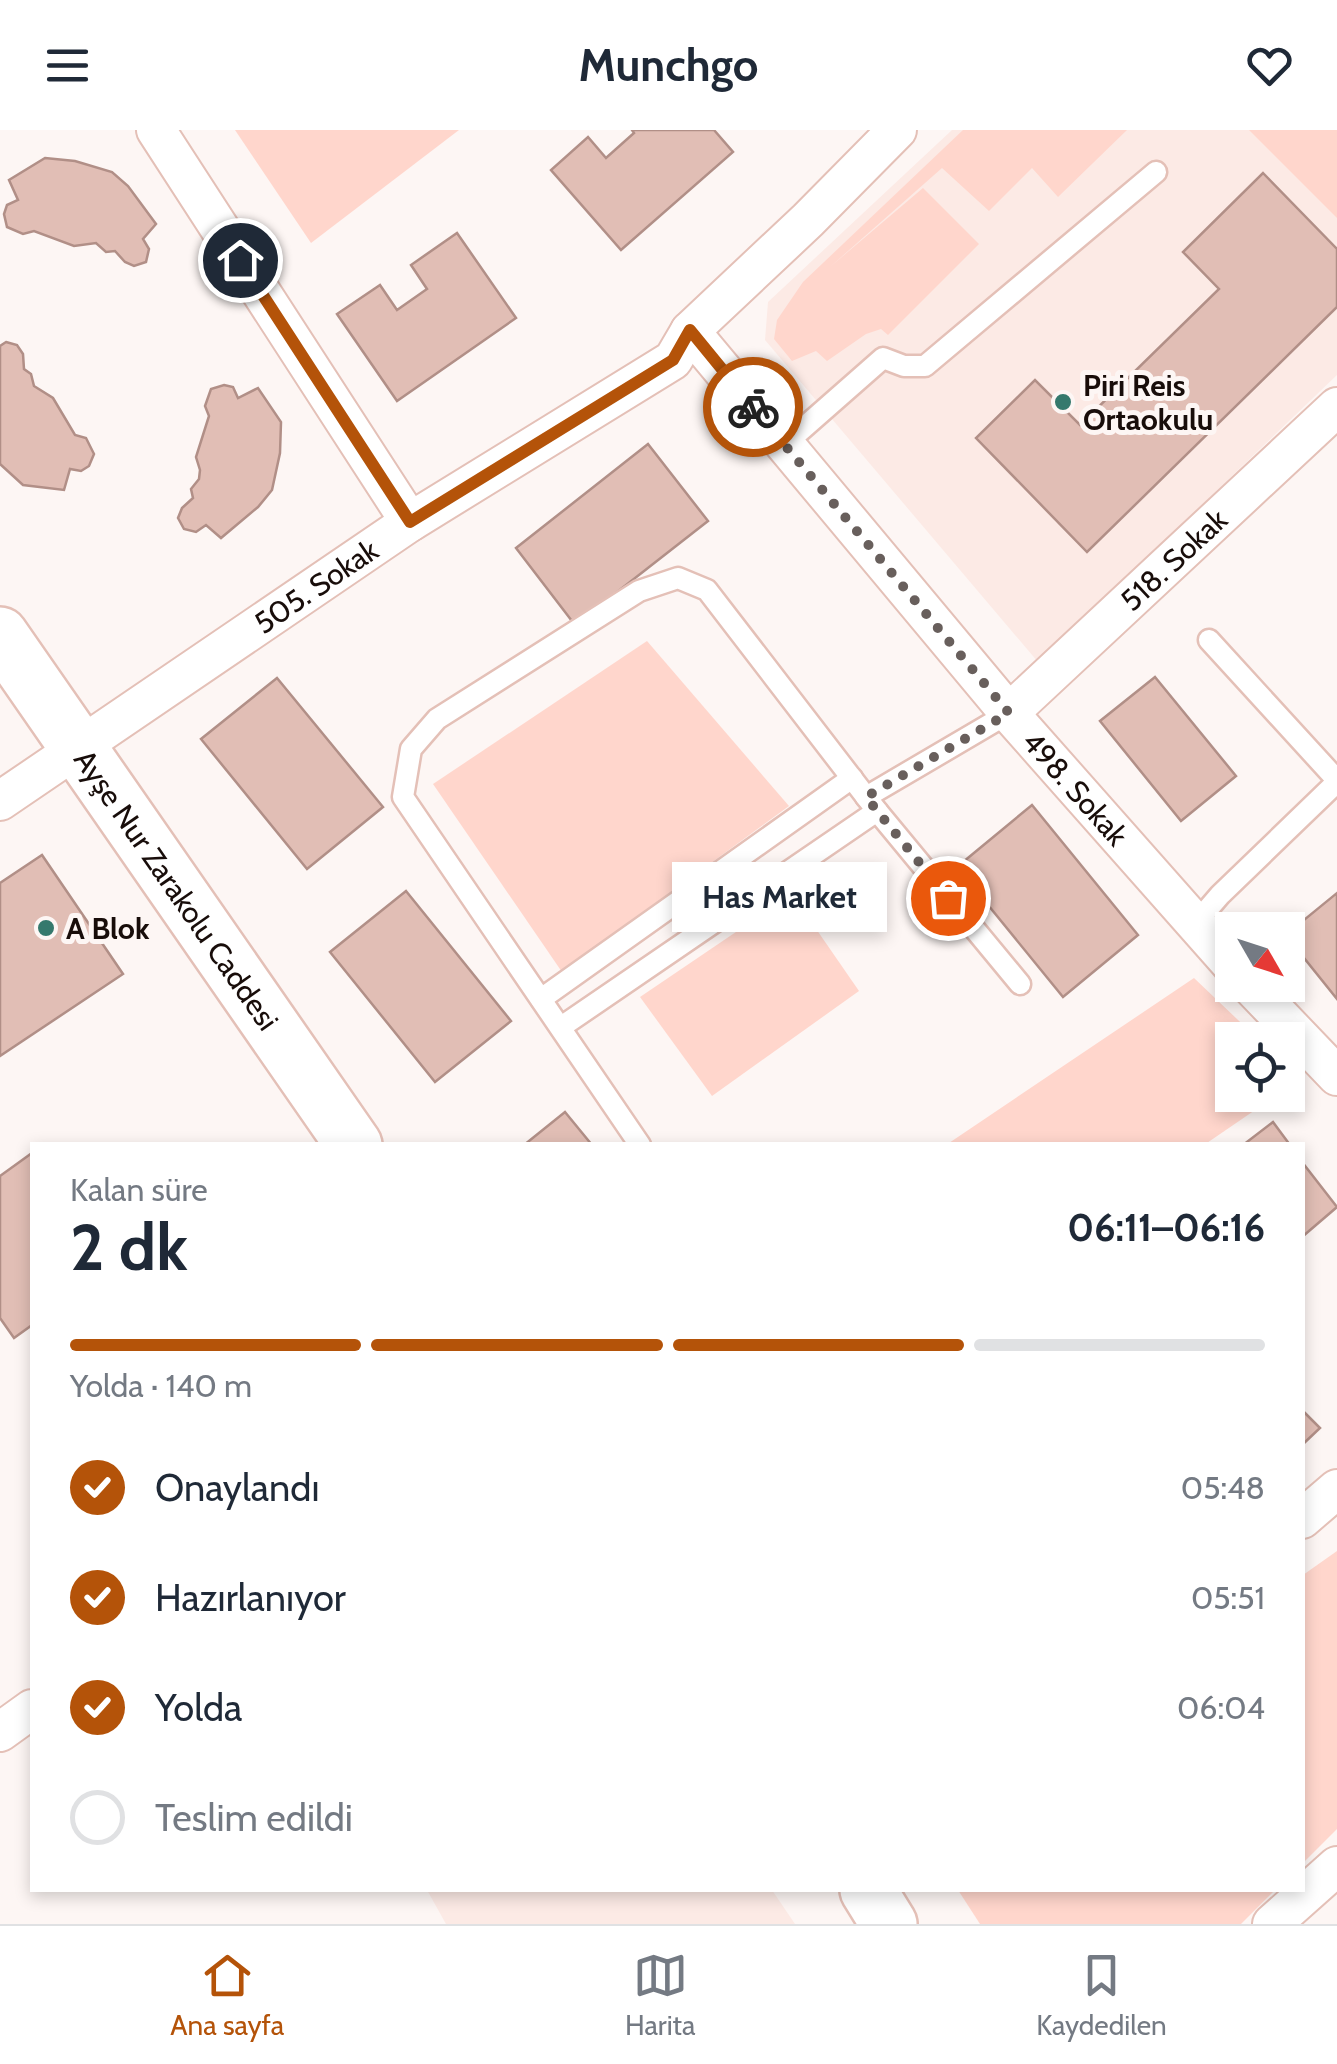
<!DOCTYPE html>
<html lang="tr">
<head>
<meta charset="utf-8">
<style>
  body { margin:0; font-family:Cabin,sans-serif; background:#f6f6f7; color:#1f2937; height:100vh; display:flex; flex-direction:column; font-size:38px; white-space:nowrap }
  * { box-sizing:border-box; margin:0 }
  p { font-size:32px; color:#747a83 }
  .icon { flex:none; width:55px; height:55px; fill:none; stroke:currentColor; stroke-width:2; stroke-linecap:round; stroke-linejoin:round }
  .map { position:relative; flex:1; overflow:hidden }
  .sheet { position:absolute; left:30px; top:1012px; width:1275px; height:750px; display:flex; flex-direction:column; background:#fff; border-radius:0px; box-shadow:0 5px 15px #0003 }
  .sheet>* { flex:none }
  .needle { width:65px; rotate:129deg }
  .buttons { position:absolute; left:1215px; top:782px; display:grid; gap:20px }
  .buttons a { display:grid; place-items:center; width:90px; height:90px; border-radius:0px; background:#fff; box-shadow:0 5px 15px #0003; font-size:50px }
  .pin { position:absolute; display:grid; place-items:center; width:85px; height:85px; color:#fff; margin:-42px; border:5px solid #fff; border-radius:50%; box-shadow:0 2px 10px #0007 }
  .courier { position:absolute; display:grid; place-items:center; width:100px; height:100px; margin:-50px; border:8px solid #b45309; border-radius:50%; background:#fff; color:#222; box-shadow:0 2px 12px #0007 }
  .bubble { position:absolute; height:70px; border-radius:0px; background:#fff; box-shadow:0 5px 15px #0003; font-size:32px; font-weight:700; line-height:70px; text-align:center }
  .summary em { font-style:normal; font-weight:700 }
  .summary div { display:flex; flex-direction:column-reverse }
  .summary { display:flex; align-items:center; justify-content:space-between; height:170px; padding:0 40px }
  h1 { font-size:65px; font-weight:700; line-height:75px }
  .bar { display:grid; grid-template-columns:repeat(4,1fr); gap:15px 10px; align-content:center; height:120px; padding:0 40px }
  .bar i { height:12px; border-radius:8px; background:#e0e1e3 }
  .bar .on { background:#b45309 }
  .bar p { grid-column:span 4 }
  ol { padding:0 40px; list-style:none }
  li { display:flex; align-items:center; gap:30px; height:110px }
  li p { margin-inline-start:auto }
  li .icon { padding:10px; border-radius:50%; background:#b45309; color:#fff; stroke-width:4 }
  li:last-child { color:#747a83 }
  li i { width:55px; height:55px; border:5px solid #e0e1e3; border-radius:50% }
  header { display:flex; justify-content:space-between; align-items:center; height:130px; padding:0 40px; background:#fff; font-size:45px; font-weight:700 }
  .tab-bar { display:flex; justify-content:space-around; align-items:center; height:140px; border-top:2px solid #e0e1e3; background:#fff; font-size:28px; color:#747a83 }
  .tab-bar a { display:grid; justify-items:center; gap:5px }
  .tab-bar .on { color:#b45309 }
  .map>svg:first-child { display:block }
  .built { fill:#fceae5 }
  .green { fill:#ffd6cc }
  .building { fill:#e1beb5; stroke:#b18f87; stroke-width:2.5 }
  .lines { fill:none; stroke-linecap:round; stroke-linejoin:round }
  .lane-casing { stroke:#e4c0b7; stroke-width:25 }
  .street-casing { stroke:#e4c0b7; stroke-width:42 }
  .secondary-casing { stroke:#e4c0b7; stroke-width:60 }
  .lane { stroke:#fff; stroke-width:20 }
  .street { stroke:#fff; stroke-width:38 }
  .secondary { stroke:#fff; stroke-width:55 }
  .done { stroke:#685f5c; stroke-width:10; stroke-dasharray:0 18 }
  .route { stroke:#b45309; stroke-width:12 }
  .poi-dot { fill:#35796d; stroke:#fdf6f4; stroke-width:4 }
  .labels { text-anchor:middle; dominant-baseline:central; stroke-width:10; stroke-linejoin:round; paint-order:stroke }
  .poi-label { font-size:30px; font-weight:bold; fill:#180d0a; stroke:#fdf6f4; text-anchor:start }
  .street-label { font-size:30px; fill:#180d0a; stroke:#fdf6f4 }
</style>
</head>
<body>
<header><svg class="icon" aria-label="menu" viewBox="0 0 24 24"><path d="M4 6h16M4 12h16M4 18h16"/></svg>Munchgo<svg class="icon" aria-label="heart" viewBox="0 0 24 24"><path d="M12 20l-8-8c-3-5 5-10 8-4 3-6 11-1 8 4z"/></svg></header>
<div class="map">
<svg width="1337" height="1794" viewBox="0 0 1337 1794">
  <rect width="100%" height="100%" fill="#fdf6f4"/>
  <g class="built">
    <polygon points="952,0 1337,0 1337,245 1038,532 765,210 768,172"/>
    <polygon points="427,1760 772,1760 795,1794 446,1794"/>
  </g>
  <g class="green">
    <polygon points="235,0 459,0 311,113"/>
    <polygon points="963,0 1127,0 1058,67 1032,38 989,81 942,38 830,137 923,58 979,114 888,205 881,199 866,204 827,231 816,221 792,231 774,209 777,190 803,152"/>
    <polygon points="1249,0 1337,0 1337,88"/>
    <polygon points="647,511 789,676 562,842 433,654"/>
    <polygon points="792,764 859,861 712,966 640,867"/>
    <polygon points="1194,848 1259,910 1232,910 1232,965 1277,965 1204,1015 946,1015"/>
    <polygon points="1337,1421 1337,1699 1303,1733 1303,1445"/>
    <polygon points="958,1760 1275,1760 1241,1794 980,1794"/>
  </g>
  <g class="building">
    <polygon points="632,0 714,0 733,22 621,120 551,40 588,7 606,28 634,3"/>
    <polygon points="45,28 75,31 112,42 128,56 156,94 143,109 149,119 146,132 134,136 125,132 115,121 106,122 96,113 74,116 34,101 23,104 7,97 4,84 7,75 18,70 9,50"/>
    <polygon points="1263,43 1337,119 1337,177 1087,422 976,308 1035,250 1080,295 1219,159 1183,122"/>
    <polygon points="457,103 516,188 397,271 337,184 380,155 397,180 427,159 411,135"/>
    <polygon points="6,212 17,215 23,224 24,239 31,244 34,256 53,268 75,305 86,308 94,324 89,336 81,341 70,339 64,360 23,355 0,334 0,216"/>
    <polygon points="224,255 233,257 238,268 258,258 281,292 280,323 272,360 258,377 221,408 206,395 196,402 184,399 178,388 182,378 193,368 191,359 199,349 200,340 196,327 209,286 205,276 211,259"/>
    <polygon points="648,314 708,391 575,495 516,418"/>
    <polygon points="1155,547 1236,646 1181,691 1100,591"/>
    <polygon points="277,548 383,677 307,739 201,609"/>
    <polygon points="1032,675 1138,805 1063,867 957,737"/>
    <polygon points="42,725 123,844 0,926 0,753"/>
    <polygon points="406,761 511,891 435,952 330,822"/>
    <polygon points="1337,763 1337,869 1288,808 1288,803"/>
    <polygon points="565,982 592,1015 524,1015"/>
    <polygon points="1273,992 1290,1015 1243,1015"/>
    <polygon points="32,1023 32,1195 14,1208 0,1188 0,1046"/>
    <polygon points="1302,1032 1337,1077 1302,1107"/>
    <polygon points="1302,1280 1320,1298 1302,1315"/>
  </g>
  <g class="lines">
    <g class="lane-casing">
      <g id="lane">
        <polyline points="784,315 883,228 904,236 925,236 1156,42"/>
        <polyline points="1209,510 1337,650"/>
        <polyline points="866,667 1009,583"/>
        <polyline points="1195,794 1220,765 1337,652"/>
        <polyline points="541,869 852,648"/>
        <polyline points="561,897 877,681"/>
        <polyline points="640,1015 403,667 411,619 437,589 639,461 678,448 707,460 877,681 1020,854"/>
      </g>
    </g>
    <g class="street-casing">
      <g id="street">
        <polyline points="156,0 410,392"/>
        <path id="s1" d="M690,201L1009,583L1232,835"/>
        <path id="s2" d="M1009,583L1337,277"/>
        <path id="s3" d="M0,671L410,392L673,230L690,201L808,90L897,0"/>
        <polyline points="1250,855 1337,946"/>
        <polyline points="1302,1389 1337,1359"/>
        <polyline points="0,1602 32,1579"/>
        <polyline points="1272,1794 1337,1736"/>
      </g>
    </g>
    <g class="secondary-casing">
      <g id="secondary">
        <path id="s4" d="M0,505L354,1015"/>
        <polyline points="868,1760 889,1794"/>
      </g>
    </g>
    <use href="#lane" class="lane"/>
    <use href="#street" class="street"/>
    <use href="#secondary" class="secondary"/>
  </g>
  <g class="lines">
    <polyline class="done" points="753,277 1009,583 866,667 948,768"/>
    <polyline class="route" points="240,130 410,392 673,230 690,200 753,277"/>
  </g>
  <g class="poi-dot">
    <circle cx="1063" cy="272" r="10"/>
    <circle cx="46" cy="798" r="10"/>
  </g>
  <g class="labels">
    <g class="poi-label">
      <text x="1083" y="255">Piri Reis<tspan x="1083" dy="34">Ortaokulu</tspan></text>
      <text x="66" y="798">A Blok</text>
    </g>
    <g class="street-label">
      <text stroke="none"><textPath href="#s2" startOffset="225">518. Sokak</textPath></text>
      <text stroke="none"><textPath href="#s3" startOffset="382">505. Sokak</textPath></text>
      <text stroke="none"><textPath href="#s1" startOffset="598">498. Sokak</textPath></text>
      <text stroke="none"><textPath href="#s4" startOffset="310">Ayşe Nur Zarakolu Caddesi</textPath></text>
    </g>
  </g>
</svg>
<div class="buttons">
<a><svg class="needle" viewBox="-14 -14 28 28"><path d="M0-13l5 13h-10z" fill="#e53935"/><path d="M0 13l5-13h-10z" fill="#747a83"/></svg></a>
<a><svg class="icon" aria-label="locate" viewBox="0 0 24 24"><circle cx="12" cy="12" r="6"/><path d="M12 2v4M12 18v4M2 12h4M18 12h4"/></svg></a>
</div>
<div class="pin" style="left:948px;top:768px;background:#ea580c"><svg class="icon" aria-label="bag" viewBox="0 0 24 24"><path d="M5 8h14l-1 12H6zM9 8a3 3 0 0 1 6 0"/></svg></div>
<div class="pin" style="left:240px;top:130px;background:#1f2937"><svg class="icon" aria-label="home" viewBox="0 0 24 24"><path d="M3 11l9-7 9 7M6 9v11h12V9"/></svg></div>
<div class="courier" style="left:753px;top:277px"><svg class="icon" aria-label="bike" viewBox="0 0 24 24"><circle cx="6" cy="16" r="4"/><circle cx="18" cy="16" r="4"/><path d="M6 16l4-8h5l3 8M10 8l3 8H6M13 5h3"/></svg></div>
<div class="bubble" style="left:672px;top:732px;width:215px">Has Market</div>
<section class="sheet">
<div class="summary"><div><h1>2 dk</h1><p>Kalan süre</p></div><em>06:11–06:16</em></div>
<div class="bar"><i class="on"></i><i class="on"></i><i class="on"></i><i></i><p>Yolda · 140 m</p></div>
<ol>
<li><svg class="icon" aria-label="check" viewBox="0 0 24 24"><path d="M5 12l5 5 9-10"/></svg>Onaylandı<p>05:48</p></li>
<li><svg class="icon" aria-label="check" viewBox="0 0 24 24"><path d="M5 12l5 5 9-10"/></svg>Hazırlanıyor<p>05:51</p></li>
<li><svg class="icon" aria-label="check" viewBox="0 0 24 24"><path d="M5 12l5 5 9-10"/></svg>Yolda<p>06:04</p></li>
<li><i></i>Teslim edildi</li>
</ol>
</section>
</div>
<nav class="tab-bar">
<a class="on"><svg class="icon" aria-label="home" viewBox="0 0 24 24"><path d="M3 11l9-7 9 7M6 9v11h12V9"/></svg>Ana sayfa</a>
<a><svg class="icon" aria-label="map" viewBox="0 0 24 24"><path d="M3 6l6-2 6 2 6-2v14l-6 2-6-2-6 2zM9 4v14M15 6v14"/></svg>Harita</a>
<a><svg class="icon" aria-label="saved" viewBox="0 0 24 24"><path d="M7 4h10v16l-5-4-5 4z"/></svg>Kaydedilen</a>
</nav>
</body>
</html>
